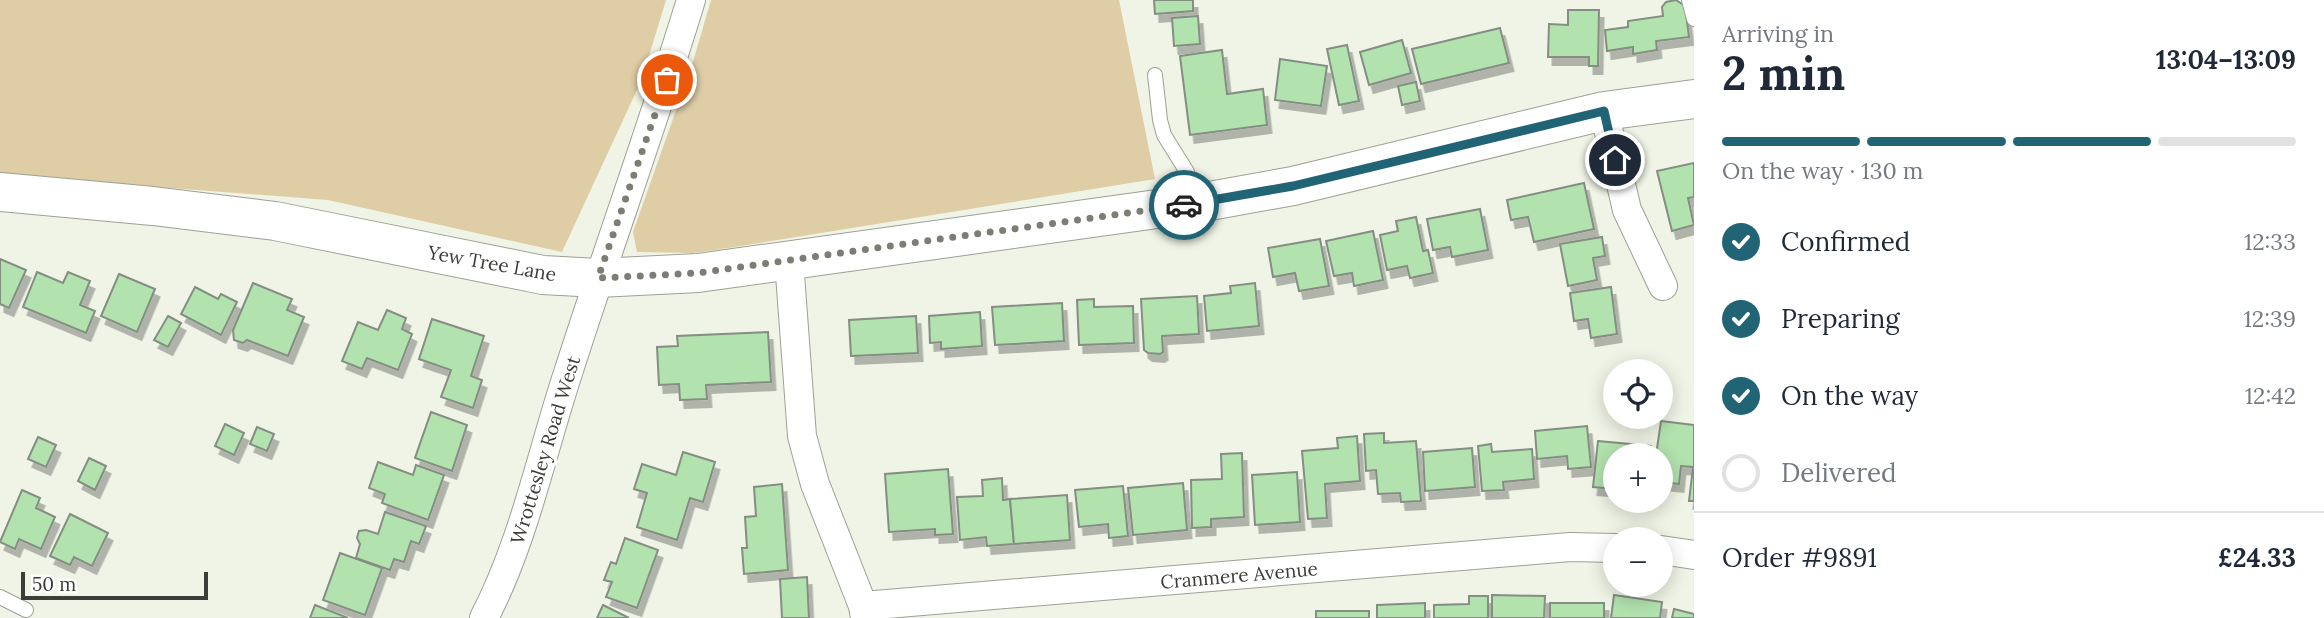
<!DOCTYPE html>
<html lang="en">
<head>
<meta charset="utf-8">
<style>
  body { margin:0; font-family:Lora,serif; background:#f6f6f7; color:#1f2937; height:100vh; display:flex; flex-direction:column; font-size:26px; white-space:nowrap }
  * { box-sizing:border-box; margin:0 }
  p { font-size:23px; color:#747a83 }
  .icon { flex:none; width:38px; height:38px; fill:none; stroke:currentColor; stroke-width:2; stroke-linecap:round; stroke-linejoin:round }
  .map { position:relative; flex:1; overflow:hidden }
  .side { display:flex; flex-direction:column; background:#fff; width:630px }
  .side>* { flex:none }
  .controls { position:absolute; left:1603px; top:359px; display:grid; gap:14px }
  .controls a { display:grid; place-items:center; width:70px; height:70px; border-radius:50%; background:#fff; box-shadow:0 4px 18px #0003; font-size:35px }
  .scale { position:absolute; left:21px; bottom:18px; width:187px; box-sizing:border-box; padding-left:7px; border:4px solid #3b3e38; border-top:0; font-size:19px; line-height:24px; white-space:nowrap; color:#3b3e38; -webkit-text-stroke:5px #fff; paint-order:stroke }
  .pin { position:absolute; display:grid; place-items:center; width:60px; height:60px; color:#fff; margin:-30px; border:4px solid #fff; border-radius:50%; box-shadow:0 2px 7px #0007 }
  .courier { position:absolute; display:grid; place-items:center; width:70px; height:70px; margin:-35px; border:5px solid #206476; border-radius:50%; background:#fff; color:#222; box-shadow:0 2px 9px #0007 }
  .headline em { font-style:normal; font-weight:700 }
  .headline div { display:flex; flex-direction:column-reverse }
  .headline { display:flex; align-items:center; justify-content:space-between; height:119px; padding:0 28px }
  h1 { font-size:46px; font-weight:700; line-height:52px }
  .bar { display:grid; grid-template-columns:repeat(4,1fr); gap:10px 7px; align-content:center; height:84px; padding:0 28px }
  .bar i { height:9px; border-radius:5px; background:#e0e1e3 }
  .bar .active { background:#206476 }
  .bar p { grid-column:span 4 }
  .line { display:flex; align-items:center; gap:18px; padding:0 28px; border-top:2px solid #e0e1e3 }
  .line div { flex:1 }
  ol { padding:0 28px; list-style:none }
  li { display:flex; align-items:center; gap:21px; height:77px }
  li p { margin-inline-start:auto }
  li .icon { padding:7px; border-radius:50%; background:#206476; color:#fff; stroke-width:4 }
  li:last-child { color:#747a83 }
  li i { width:38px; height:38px; border:4px solid #e0e1e3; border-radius:50% }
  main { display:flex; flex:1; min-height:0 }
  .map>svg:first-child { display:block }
  .green { fill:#dfcda6 }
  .building { fill:#b2e2ae; stroke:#848e83; stroke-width:2; filter:url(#shadow) }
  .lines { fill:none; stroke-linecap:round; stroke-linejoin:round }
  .lane-casing { stroke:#9ca194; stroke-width:16 }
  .street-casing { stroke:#9ca194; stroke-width:30 }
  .secondary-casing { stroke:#9ca194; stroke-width:40 }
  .lane { stroke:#fff; stroke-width:14 }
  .street { stroke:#fff; stroke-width:28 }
  .secondary { stroke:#fff; stroke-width:38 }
  .done { stroke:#7a7e75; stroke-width:7; stroke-dasharray:0 12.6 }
  .route { stroke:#206476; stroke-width:9 }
  .labels { text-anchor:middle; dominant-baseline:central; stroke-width:7; stroke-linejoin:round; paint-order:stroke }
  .street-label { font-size:19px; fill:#3b3e38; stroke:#fff }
</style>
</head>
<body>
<main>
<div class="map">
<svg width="1694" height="618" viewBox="0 0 1694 618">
  <defs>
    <filter id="shadow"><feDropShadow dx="4.5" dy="8" stdDeviation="0" flood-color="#0004"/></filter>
  </defs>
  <rect width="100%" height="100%" fill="#eff4e6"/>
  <g class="green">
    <polygon points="0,0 666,0 642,79 562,252 328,200 0,175"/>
    <polygon points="711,0 1119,0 1155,179 722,249 693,253 637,252 633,232 692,65"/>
  </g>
  <g class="building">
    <polygon points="1154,0 1193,0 1193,11 1155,14"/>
    <polygon points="1676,0 1685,6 1689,37 1656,41 1657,50 1633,54 1633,47 1607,51 1605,30 1628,27 1628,21 1663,16 1662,7 1666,2"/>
    <polygon points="1568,10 1599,10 1598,66 1589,66 1589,57 1548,57 1549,24 1568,25"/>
    <polygon points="1198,16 1200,44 1174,46 1172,18"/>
    <polygon points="1500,28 1509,63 1421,84 1412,49"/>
    <polygon points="1402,40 1411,73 1369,85 1360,52"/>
    <polygon points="1347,45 1359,101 1339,105 1327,49"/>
    <polygon points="1222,50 1227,94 1263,89 1267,125 1190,135 1180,56"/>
    <polygon points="1280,59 1327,66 1321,106 1275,100"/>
    <polygon points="1416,82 1420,101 1402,105 1398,86"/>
    <polygon points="1694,163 1694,197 1688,198 1694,225 1672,231 1657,171"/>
    <polygon points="1584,183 1594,229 1534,242 1528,217 1511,220 1507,200"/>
    <polygon points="1480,209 1488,250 1452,257 1450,247 1433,250 1427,219"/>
    <polygon points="1416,217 1423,251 1428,250 1433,273 1410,278 1407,266 1387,270 1380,235 1398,231 1396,221"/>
    <polygon points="1373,231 1383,280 1354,286 1352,273 1334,276 1326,241"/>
    <polygon points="1602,237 1605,256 1593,258 1597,280 1568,286 1560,244"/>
    <polygon points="1320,239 1329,286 1299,291 1295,273 1273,277 1268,248"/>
    <polygon points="0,259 26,270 9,308 0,304"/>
    <polygon points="37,272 63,283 68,272 90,281 80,305 95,311 86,333 23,307"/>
    <polygon points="119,274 155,289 137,332 101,316"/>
    <polygon points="253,283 292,299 287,310 304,317 288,356 247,340 243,343 234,340 233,330"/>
    <polygon points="1255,283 1259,326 1207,331 1204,296 1231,293 1230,286"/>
    <polygon points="195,287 218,299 221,294 237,302 221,335 181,314"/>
    <polygon points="1611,287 1617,334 1591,338 1588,319 1574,321 1570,293"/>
    <polygon points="1197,296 1199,334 1162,336 1163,352 1160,354 1148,353 1144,350 1141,299"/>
    <polygon points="1094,299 1094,307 1133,306 1134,343 1079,345 1077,300"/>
    <polygon points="1062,303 1064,341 995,345 992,307"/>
    <polygon points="387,310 406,318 402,329 412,334 398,370 367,358 362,369 342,361 358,322 378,330"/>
    <polygon points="980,312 982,346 941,349 941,342 930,343 929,316"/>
    <polygon points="168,316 181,323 168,347 154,340"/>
    <polygon points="916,316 918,353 851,356 849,320"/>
    <polygon points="432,319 484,336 471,376 482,380 473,408 441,397 451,370 419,359"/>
    <polygon points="768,332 771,382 706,385 707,399 680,400 679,384 659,385 657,347 678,346 677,336"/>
    <polygon points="431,412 467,425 452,471 415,458"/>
    <polygon points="1661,421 1694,425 1694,501 1689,501 1693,467 1681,466 1679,484 1661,482 1661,455 1656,455"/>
    <polygon points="225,424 244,433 234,455 215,446"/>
    <polygon points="1587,426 1591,467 1568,469 1567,456 1537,459 1535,431"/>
    <polygon points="257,427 274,434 267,451 250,444"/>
    <polygon points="1384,433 1384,443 1416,441 1421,501 1401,502 1400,493 1378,494 1376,470 1366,471 1364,434"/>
    <polygon points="1357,436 1360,481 1325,484 1327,518 1308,519 1302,451 1338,448 1337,438"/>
    <polygon points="38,437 56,445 46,467 28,459"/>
    <polygon points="1598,441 1651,446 1650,455 1615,455 1615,489 1593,487"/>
    <polygon points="1491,444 1492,452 1532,449 1534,479 1503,482 1504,490 1482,491 1478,446"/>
    <polygon points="1472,448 1475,487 1425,491 1423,452"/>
    <polygon points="683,452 715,462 703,502 690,498 677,540 637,527 647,493 634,489 642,464 676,475"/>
    <polygon points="1242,453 1244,517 1211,519 1211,527 1192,528 1191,480 1222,479 1221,454"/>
    <polygon points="89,458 106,466 95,490 78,481"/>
    <polygon points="378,462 413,475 416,465 444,475 428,520 382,503 385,494 369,488"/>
    <polygon points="948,469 953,534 935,535 935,529 889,532 885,474"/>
    <polygon points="1297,472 1300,522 1255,525 1252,475"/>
    <polygon points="1002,478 1003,500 1010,499 1014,544 987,546 986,537 960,540 957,497 983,496 982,480"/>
    <polygon points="1183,483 1187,530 1133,535 1128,488"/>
    <polygon points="782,484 788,570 744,574 742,548 747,548 745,517 756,516 754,487"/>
    <polygon points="1123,486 1128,536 1109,538 1108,524 1079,527 1075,490"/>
    <polygon points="22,490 40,498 36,508 55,517 41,549 19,539 15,549 0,542"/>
    <polygon points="1067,495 1070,540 1014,544 1010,499"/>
    <polygon points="385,512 426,526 419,544 411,541 404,562 394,559 390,570 356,558 360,544 357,538 359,531 366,530 378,534"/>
    <polygon points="70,514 108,533 92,566 74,557 70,565 50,556"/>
    <polygon points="625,538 658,550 637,608 606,597 612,582 604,580 611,562 616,564"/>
    <polygon points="340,553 382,568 365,615 323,600"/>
    <polygon points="807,577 809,618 782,618 780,579"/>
    <polygon points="1492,595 1545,596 1544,618 1492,618"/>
    <polygon points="1614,595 1662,602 1660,618 1611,618"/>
    <polygon points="1469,596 1488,596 1488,618 1434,618 1434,605 1469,604"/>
    <polygon points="1425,603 1425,618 1377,618 1377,605"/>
    <rect x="1550" y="603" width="54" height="15"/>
    <polygon points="315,605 348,618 310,618"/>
    <polygon points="603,605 629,618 597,618"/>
    <polygon points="1674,609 1694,614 1694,618 1672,618"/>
    <rect x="1316" y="611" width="53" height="7"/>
  </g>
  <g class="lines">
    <g class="lane-casing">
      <g id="lane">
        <polyline points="1689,0 1694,19"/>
        <polyline points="1155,75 1160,120 1164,135 1187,172 1193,202"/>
        <polyline points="0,597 26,610"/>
      </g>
    </g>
    <g class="street-casing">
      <g id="street">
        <polyline points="1604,111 1627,210 1663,286"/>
        <polyline points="789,261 802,436 815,484 863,606 865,618"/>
        <polyline points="1661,550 1694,555"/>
        <polyline points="863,606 1570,547 1615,548"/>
        <path d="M484,618C524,541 541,455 568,373C608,248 653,125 691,0"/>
      </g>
    </g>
    <g class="secondary-casing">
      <polyline id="secondary" points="0,192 153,206 275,221 543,275 598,278 698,273 1193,204 1293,186 1604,111 1694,99"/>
    </g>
    <use href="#lane" class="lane"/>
    <use href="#street" class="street"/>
    <use href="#secondary" class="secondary"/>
  </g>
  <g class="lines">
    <polyline class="done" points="667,80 598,278 698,273 1184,205"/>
    <polyline class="route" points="1184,205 1293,186 1604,111 1615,160"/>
  </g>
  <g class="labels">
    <g class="street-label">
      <text transform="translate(492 263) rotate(10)">Yew Tree Lane</text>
      <text transform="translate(545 450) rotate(-73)">Wrottesley Road West</text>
      <text transform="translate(1239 575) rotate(-5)">Cranmere Avenue</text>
    </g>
  </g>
</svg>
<div class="controls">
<a><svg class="icon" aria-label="locate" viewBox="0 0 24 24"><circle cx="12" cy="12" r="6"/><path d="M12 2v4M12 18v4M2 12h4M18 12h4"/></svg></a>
<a>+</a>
<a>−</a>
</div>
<div class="scale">50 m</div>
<div class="pin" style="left:667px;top:80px;background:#ea580c"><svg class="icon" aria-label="bag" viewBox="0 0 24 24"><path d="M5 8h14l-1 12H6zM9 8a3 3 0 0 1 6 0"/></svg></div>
<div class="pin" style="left:1615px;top:160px;background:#1f2937"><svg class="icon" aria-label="home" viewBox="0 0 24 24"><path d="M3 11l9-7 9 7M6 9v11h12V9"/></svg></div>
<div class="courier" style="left:1184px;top:205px"><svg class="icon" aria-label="car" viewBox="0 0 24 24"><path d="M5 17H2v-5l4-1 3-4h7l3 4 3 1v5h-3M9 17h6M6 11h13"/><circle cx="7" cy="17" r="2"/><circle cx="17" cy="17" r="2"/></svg></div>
</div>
<section class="side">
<div class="headline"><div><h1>2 min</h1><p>Arriving in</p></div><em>13:04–13:09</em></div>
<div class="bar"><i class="active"></i><i class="active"></i><i class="active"></i><i></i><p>On the way · 130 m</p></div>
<ol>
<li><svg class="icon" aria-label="check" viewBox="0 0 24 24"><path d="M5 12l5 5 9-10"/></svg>Confirmed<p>12:33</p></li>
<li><svg class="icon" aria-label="check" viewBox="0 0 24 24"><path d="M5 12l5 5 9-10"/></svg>Preparing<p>12:39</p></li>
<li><svg class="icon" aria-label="check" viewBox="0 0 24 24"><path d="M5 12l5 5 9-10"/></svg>On the way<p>12:42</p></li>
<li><i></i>Delivered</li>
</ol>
<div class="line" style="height:91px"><div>Order #9891</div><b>£24.33</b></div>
</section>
</main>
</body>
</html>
